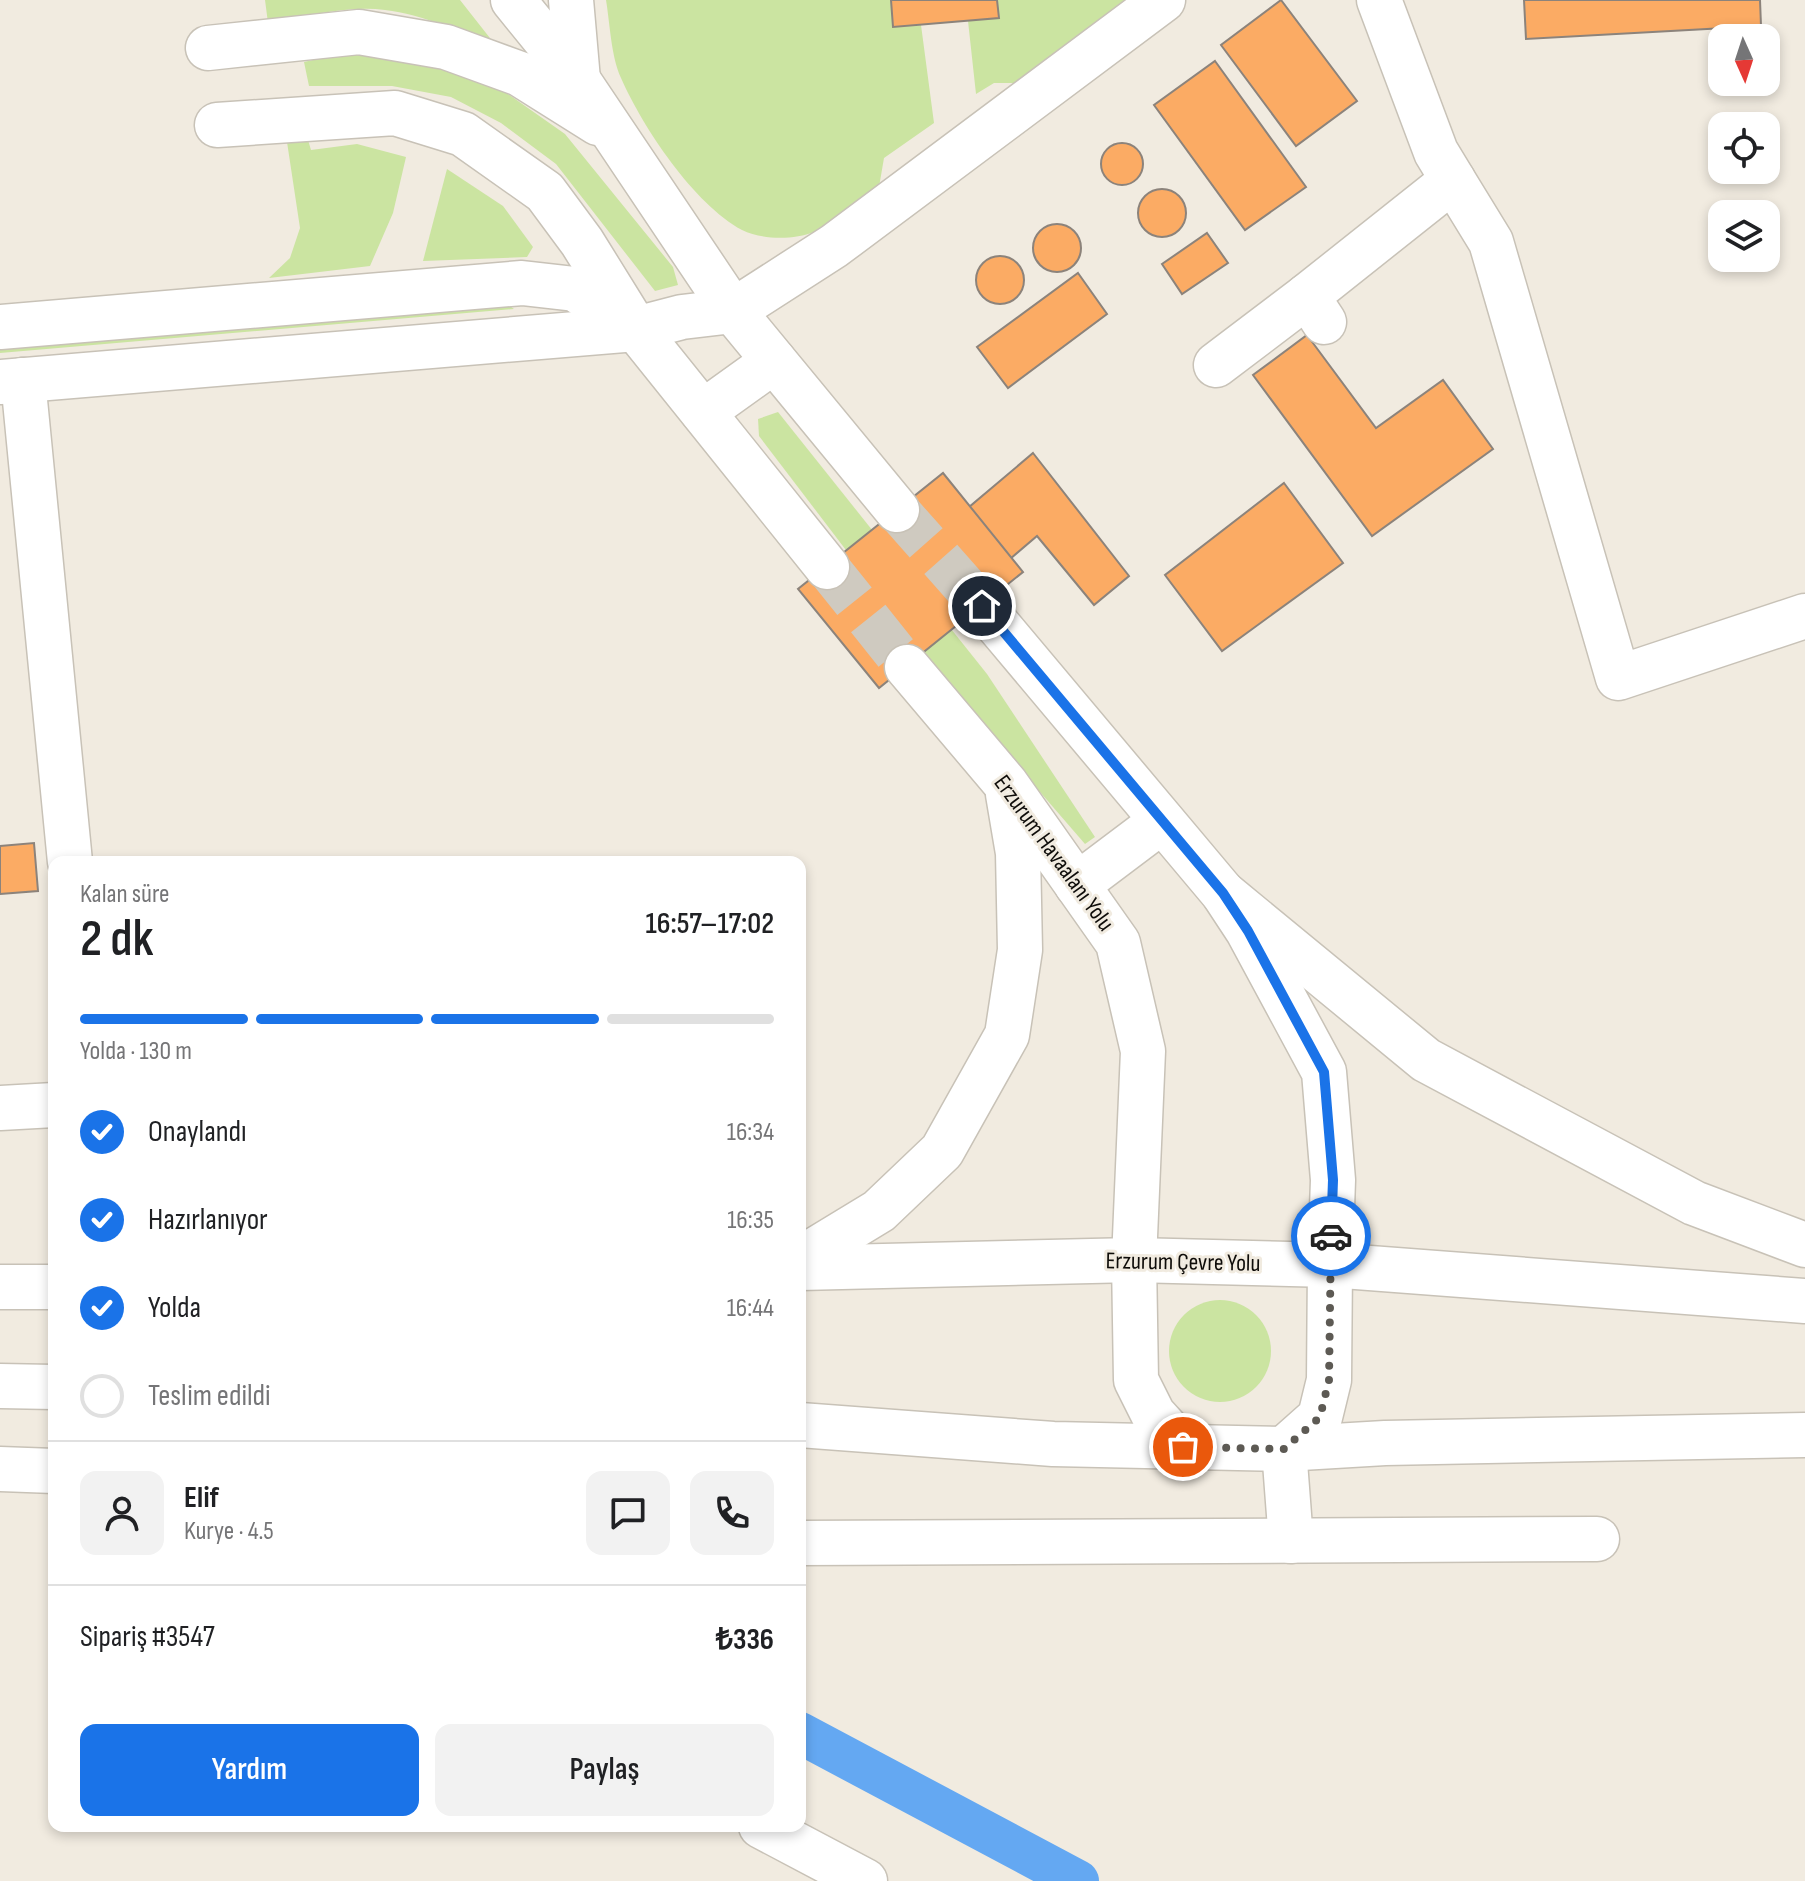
<!DOCTYPE html>
<html lang="tr">
<head>
<meta charset="utf-8">
<style>
  body { margin:0; font-family:"Sofia Sans Condensed",sans-serif; background:#f2f2f2; color:#202124; height:100vh; display:flex; flex-direction:column; font-size:30px; white-space:nowrap }
  * { box-sizing:border-box; margin:0 }
  p { font-size:26px; color:#757577 }
  .icon { flex:none; width:44px; height:44px; fill:none; stroke:currentColor; stroke-width:2; stroke-linecap:round; stroke-linejoin:round }
  .map { position:relative; flex:1; overflow:hidden }
  .sheet { position:absolute; left:48px; top:856px; width:758px; height:976px; display:flex; flex-direction:column; background:#fff; border-radius:16px; box-shadow:0 4px 12px #0003 }
  .sheet>* { flex:none }
  .needle { width:52px; rotate:177deg }
  .fabs { position:absolute; left:1708px; top:24px; display:grid; gap:16px }
  .fabs a { display:grid; place-items:center; width:72px; height:72px; border-radius:16px; background:#fff; box-shadow:0 4px 12px #0003; font-size:40px }
  .pin { position:absolute; display:grid; place-items:center; width:68px; height:68px; color:#fff; margin:-34px; border:4px solid #fff; border-radius:50%; box-shadow:0 2px 8px #0007 }
  .courier { position:absolute; display:grid; place-items:center; width:80px; height:80px; margin:-40px; border:6px solid #1a73e8; border-radius:50%; background:#fff; color:#222; box-shadow:0 2px 10px #0007 }
  .headline em { font-style:normal; font-weight:600 }
  .headline div { display:flex; flex-direction:column-reverse }
  .headline { display:flex; align-items:center; justify-content:space-between; height:136px; padding:0 32px }
  h1 { font-size:52px; font-weight:600; line-height:60px }
  .bar { display:grid; grid-template-columns:repeat(4,1fr); gap:12px 8px; align-content:center; height:96px; padding:0 32px }
  .bar i { height:10px; border-radius:6px; background:#e0e0e0 }
  .bar .on { background:#1a73e8 }
  .bar p { grid-column:span 4 }
  .line { display:flex; align-items:center; gap:20px; padding:0 32px; border-top:2px solid #e0e0e0 }
  .line div { flex:1 }
  .round { display:grid; place-items:center; flex:none; width:84px; height:84px; border-radius:16px; background:#f2f2f2 }
  ol { padding:0 32px; list-style:none }
  li { display:flex; align-items:center; gap:24px; height:88px }
  li p { margin-inline-start:auto }
  li .icon { padding:8px; border-radius:50%; background:#1a73e8; color:#fff; stroke-width:4 }
  li:last-child { color:#757577 }
  li i { width:44px; height:44px; border:4px solid #e0e0e0; border-radius:50% }
  .action { display:flex; gap:16px; margin-top:auto; padding:16px 32px }
  .action a { flex:1; height:92px; border-radius:16px; background:#1a73e8; color:#fff; font-size:32px; font-weight:600; line-height:92px; text-align:center }
  .action a+a { background:#f2f2f2; color:#202124 }
  .map>svg:first-child { display:block }
  .green { fill:#cbe4a1 }
  .lines { fill:none; stroke-linecap:round; stroke-linejoin:round }
  .canal { stroke:#64a8f2; stroke-width:42 }
  .building { fill:#fbab64; stroke:#8c837b; stroke-width:2 }
  .minor-tunnel { stroke:#cfcac0; stroke-width:44; stroke-dasharray:44 22; stroke-linecap:butt }
  .minor-casing { stroke:#c8c2b7; stroke-width:47 }
  .highway-casing { stroke:#c8c2b7; stroke-width:47 }
  .minor { stroke:#fff; stroke-width:44 }
  .highway { stroke:#fff; stroke-width:44 }
  .done { stroke:#5d5a54; stroke-width:8; stroke-dasharray:0 14.4 }
  .route { stroke:#1a73e8; stroke-width:10 }
  .labels { text-anchor:middle; dominant-baseline:central; stroke-width:6; stroke-linejoin:round; paint-order:stroke }
  .street-label { font-size:24px; fill:#0e0c09; stroke:#f1ebe0 }
</style>
</head>
<body>
<div class="map">
<svg width="1805" height="1881" viewBox="0 0 1805 1881">
  <rect width="100%" height="100%" fill="#f1ebe0"/>
  <g class="green">
    <path d="M265,0H460L497,47C461,33 423,14 385,10C347,5 304,17 268,23Z"/>
    <path d="M606,0H891L893,27L921,25L934,123L884,158L879,187C860,204 839,223 814,232C794,240 762,240 742,230C694,204 643,128 621,78C611,56 610,24 606,0Z"/>
    <polygon points="997,0 1126,0 1017,83 994,83 976,94 968,21 999,18"/>
    <polygon points="339,54 400,56 495,85 565,134 673,267 678,285 655,291 556,164 501,123 451,97 392,86 309,86 304,62"/>
    <polygon points="308,140 311,150 357,144 406,157 393,213 370,266 269,278 290,258 300,228 287,142"/>
    <polygon points="447,169 503,206 533,247 527,257 423,261"/>
    <polygon points="496,296 514,309 0,353 0,340"/>
    <polygon points="778,412 987,674 1095,837 1085,844 958,697 759,436 758,419"/>
    <circle cx="1220" cy="1351" r="51"/>
  </g>
  <g class="lines">
    <polyline class="canal" points="800,1733 1078,1881"/>
  </g>
  <g class="building">
    <polygon points="891,0 997,0 999,18 893,27"/>
    <polygon points="1281,0 1357,101 1296,146 1221,45"/>
    <polygon points="1524,0 1760,0 1761,26 1526,39"/>
    <polygon points="1215,61 1306,187 1245,230 1154,105"/>
    <circle cx="1122" cy="164" r="21"/>
    <circle cx="1162" cy="213" r="24"/>
    <circle cx="1057" cy="248" r="24"/>
    <polygon points="1207,233 1228,263 1182,294 1162,264"/>
    <circle cx="1000" cy="280" r="24"/>
    <polygon points="1078,273 1107,314 1008,388 977,347"/>
    <polygon points="1307,335 1376,428 1443,380 1493,449 1372,536 1253,375"/>
    <polygon points="1033,453 1129,576 1094,605 1037,536 1010,559 968,508"/>
    <polygon points="943,473 1023,572 879,688 798,589"/>
    <polygon points="1284,483 1343,563 1222,651 1165,575"/>
    <polygon points="34,843 38,891 0,894 0,846"/>
  </g>
  <g class="lines">
    <g class="minor-tunnel">
      <polyline points="897,510 982,606"/>
      <polyline points="827,567 907,667"/>
    </g>
    <g class="minor-casing">
      <g id="minor">
        <polyline points="513,0 578,80 733,311 897,510"/>
        <polyline points="571,0 578,80"/>
        <polyline points="208,48 359,32 446,47 520,74 598,123"/>
        <polyline points="217,125 395,113 463,134 545,192 582,242 636,329 827,567"/>
        <polyline points="1453,180 1491,242 1618,678 1805,616"/>
        <polyline points="1324,322 1307,296 1453,180 1436,152 1379,0"/>
        <polyline points="0,327 522,283 575,289 624,321"/>
        <polyline points="1216,365 1307,296"/>
        <polyline points="23,380 70,862"/>
        <polyline points="0,382 636,329 682,317 733,311 834,246 1163,0"/>
        <polyline points="703,412 774,361"/>
        <polyline points="982,606 1223,893 1248,931 1324,1072 1333,1180 1330,1265"/>
        <polyline points="907,667 1006,784 1118,943 1143,1051 1134,1260"/>
        <polyline points="1077,885 1162,821"/>
        <polyline points="0,1108 54,1105"/>
        <polyline points="800,1259 879,1211 942,1151 1007,1035 1020,950 1018,853 1008,794"/>
        <polyline points="1284,1449 1291,1541"/>
        <polyline points="0,1469 54,1471"/>
        <polyline points="800,1543 1597,1539"/>
        <polyline points="761,1826 865,1881"/>
      </g>
    </g>
    <g class="highway-casing">
      <g id="highway">
        <polyline points="1223,893 1426,1060 1694,1203 1805,1245"/>
        <polyline points="1134,1260 1136,1380 1153,1414 1183,1447"/>
        <polyline points="800,1268 1134,1260 1330,1265 1805,1301"/>
        <polyline points="0,1287 54,1287"/>
        <polyline points="0,1386 54,1387"/>
        <polyline points="800,1425 1053,1444 1284,1449 1385,1443 1805,1435"/>
        <polyline points="1284,1449 1320,1417 1329,1380 1330,1265"/>
      </g>
    </g>
    <use href="#minor" class="minor"/>
    <use href="#highway" class="highway"/>
  </g>
  <g class="lines">
    <polyline class="done" points="1183,1447 1284,1449 1320,1417 1329,1380 1331,1236"/>
    <polyline class="route" points="982,606 1223,893 1248,931 1324,1072 1333,1180 1331,1236"/>
  </g>
  <g class="labels">
    <g class="street-label">
      <text transform="translate(1054 853) rotate(54)">Erzurum Havaalanı Yolu</text>
      <text transform="translate(1183 1262) rotate(1)">Erzurum Çevre Yolu</text>
    </g>
  </g>
</svg>
<div class="fabs">
<a><svg class="needle" viewBox="-14 -14 28 28"><path d="M0-13l5 13h-10z" fill="#e53935"/><path d="M0 13l5-13h-10z" fill="#757577"/></svg></a>
<a><svg class="icon" aria-label="locate" viewBox="0 0 24 24"><circle cx="12" cy="12" r="6"/><path d="M12 2v4M12 18v4M2 12h4M18 12h4"/></svg></a>
<a><svg class="icon" aria-label="layers" viewBox="0 0 24 24"><path d="M12 4l9 5-9 5-9-5zM3 14l9 5 9-5"/></svg></a>
</div>
<div class="pin" style="left:1183px;top:1447px;background:#ea580c"><svg class="icon" aria-label="bag" viewBox="0 0 24 24"><path d="M5 8h14l-1 12H6zM9 8a3 3 0 0 1 6 0"/></svg></div>
<div class="pin" style="left:982px;top:606px;background:#1f2937"><svg class="icon" aria-label="home" viewBox="0 0 24 24"><path d="M3 11l9-7 9 7M6 9v11h12V9"/></svg></div>
<div class="courier" style="left:1331px;top:1236px"><svg class="icon" aria-label="car" viewBox="0 0 24 24"><path d="M5 17H2v-5l4-1 3-4h7l3 4 3 1v5h-3M9 17h6M6 11h13"/><circle cx="7" cy="17" r="2"/><circle cx="17" cy="17" r="2"/></svg></div>
<section class="sheet">
<div class="headline"><div><h1>2 dk</h1><p>Kalan süre</p></div><em>16:57–17:02</em></div>
<div class="bar"><i class="on"></i><i class="on"></i><i class="on"></i><i></i><p>Yolda · 130 m</p></div>
<ol>
<li><svg class="icon" aria-label="check" viewBox="0 0 24 24"><path d="M5 12l5 5 9-10"/></svg>Onaylandı<p>16:34</p></li>
<li><svg class="icon" aria-label="check" viewBox="0 0 24 24"><path d="M5 12l5 5 9-10"/></svg>Hazırlanıyor<p>16:35</p></li>
<li><svg class="icon" aria-label="check" viewBox="0 0 24 24"><path d="M5 12l5 5 9-10"/></svg>Yolda<p>16:44</p></li>
<li><i></i>Teslim edildi</li>
</ol>
<div class="line" style="height:144px"><a class="round"><svg class="icon" aria-label="person" viewBox="0 0 24 24"><circle cx="12" cy="8" r="4"/><path d="M4 21q1-7 8-7t8 7"/></svg></a><div><b>Elif</b><p>Kurye · 4.5</p></div><a class="round"><svg class="icon" aria-label="chat" viewBox="0 0 24 24"><path d="M4 5h16v11H9l-5 4z"/></svg></a><a class="round"><svg class="icon" aria-label="phone" viewBox="0 0 24 24"><path d="M5 4h4l2 5-3 2q2 4 5 5l2-3 5 2v4C11 20 4 13 5 4z"/></svg></a></div>
<div class="line" style="height:104px"><div>Sipariş #3547</div><b>₺336</b></div>
<div class="action"><a>Yardım</a><a>Paylaş</a></div>
</section>
</div>
</body>
</html>
